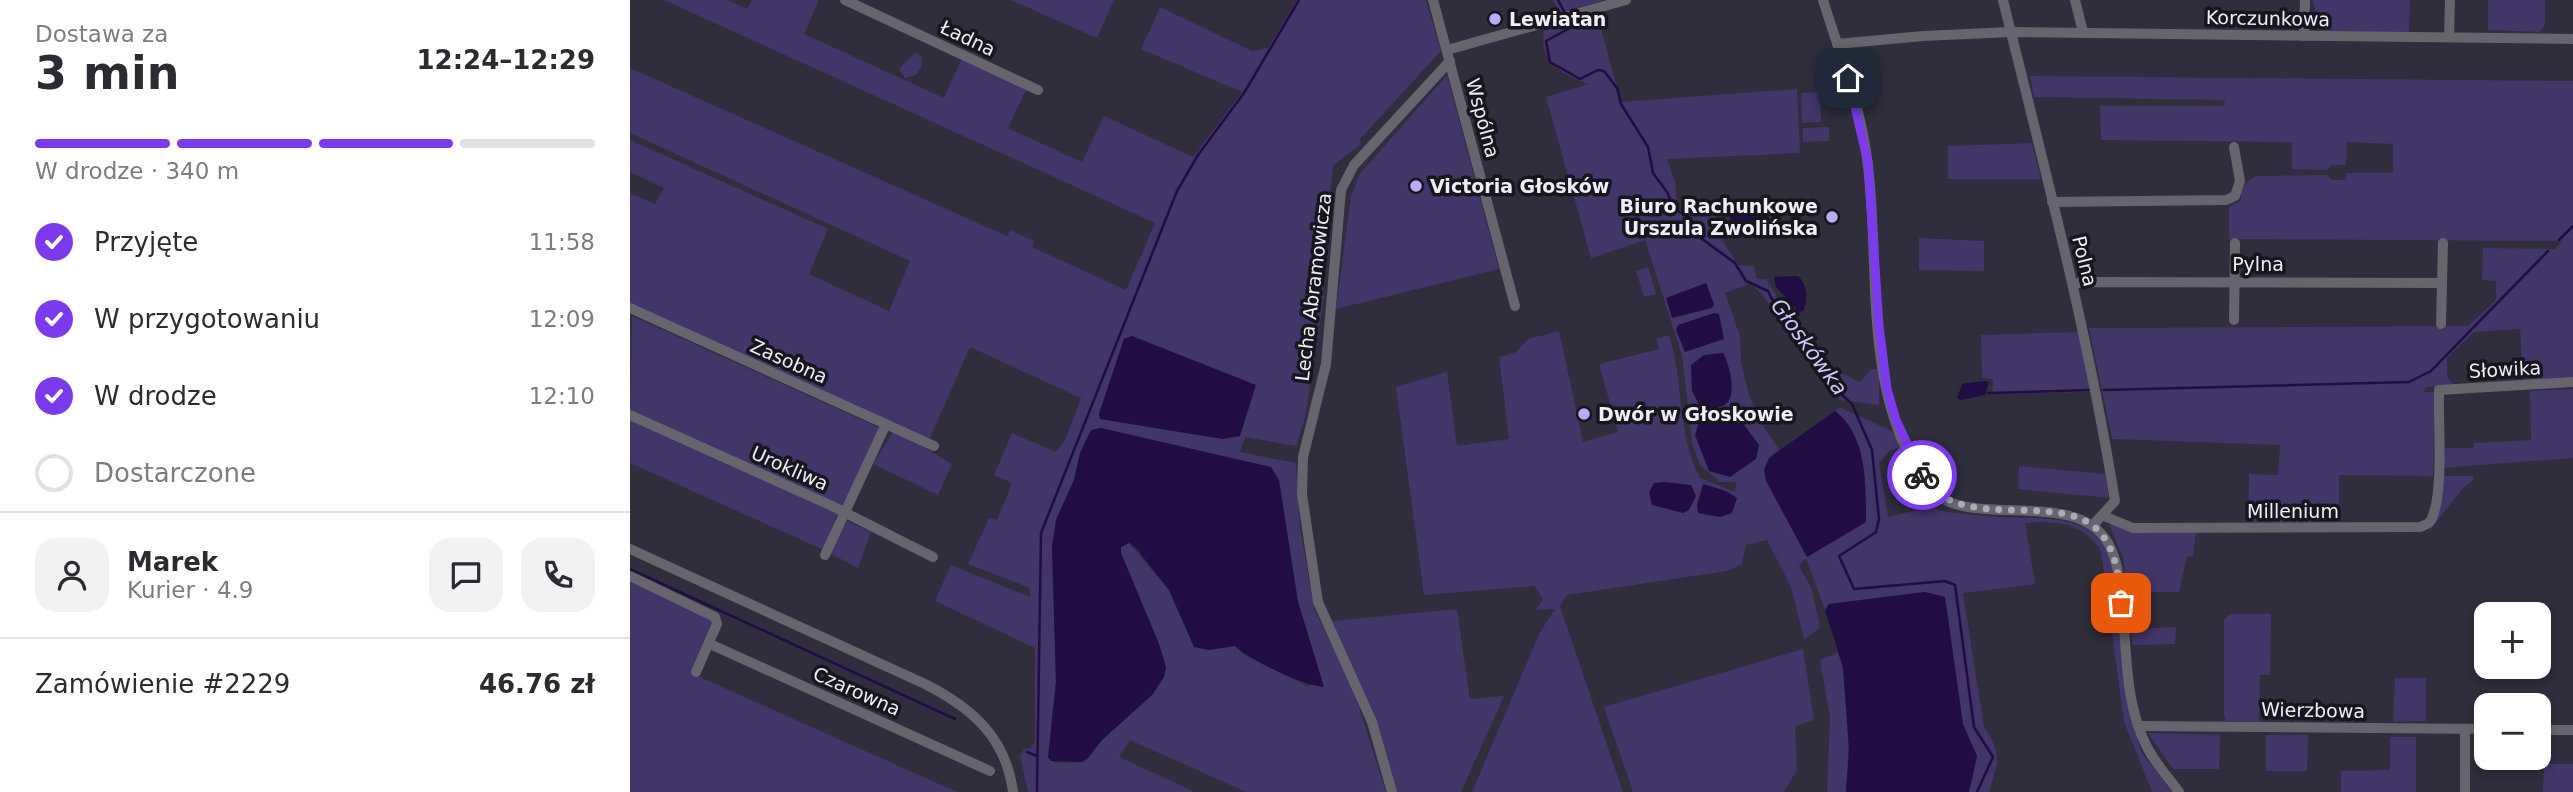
<!DOCTYPE html>
<html lang="pl">
<head>
<meta charset="utf-8">
<style>
  body { margin:0; font-family:"DejaVu Sans",sans-serif; background:#f2f2f3; color:#2b2b33; height:100vh; display:flex; flex-direction:column; font-size:26px; white-space:nowrap }
  * { box-sizing:border-box; margin:0 }
  p { font-size:23px; color:#7c7c81 }
  .icon { flex:none; width:38px; height:38px; fill:none; stroke:currentColor; stroke-width:2; stroke-linecap:round; stroke-linejoin:round }
  .map { position:relative; flex:1; overflow:hidden }
  .sheet { display:flex; flex-direction:column; background:#fff; width:630px }
  .sheet>* { flex:none }
  .controls { position:absolute; left:1844px; top:602px; display:grid; gap:14px }
  .controls a { display:grid; place-items:center; width:77px; height:77px; border-radius:14px; background:#fff; box-shadow:0 4px 10px #0003; font-size:35px }
  .pin { position:absolute; display:grid; place-items:center; width:60px; height:60px; color:#fff; margin:-30px; border-radius:14px; box-shadow:0 4px 10px #0006 }
  .courier { position:absolute; display:grid; place-items:center; width:70px; height:70px; margin:-35px; border:5px solid #7c3aed; border-radius:50%; background:#fff; color:#222; box-shadow:0 2px 9px #0007 }
  .overview em { font-style:normal; font-weight:600 }
  .overview div { display:flex; flex-direction:column-reverse }
  .overview { display:flex; align-items:center; justify-content:space-between; height:119px; padding:0 35px }
  h1 { font-size:46px; font-weight:600; line-height:52px }
  .bar { display:grid; grid-template-columns:repeat(4,1fr); gap:10px 7px; align-content:center; height:84px; padding:0 35px }
  .bar i { height:9px; border-radius:5px; background:#e1e1e2 }
  .bar .current { background:#7c3aed }
  .bar p { grid-column:span 4 }
  .line { display:flex; align-items:center; gap:18px; padding:0 35px; border-top:2px solid #e1e1e2 }
  .line div { flex:1 }
  .round { display:grid; place-items:center; flex:none; width:74px; height:74px; border-radius:21px; background:#f2f2f3 }
  ol { padding:0 35px; list-style:none }
  li { display:flex; align-items:center; gap:21px; height:77px }
  li p { margin-inline-start:auto }
  li .icon { padding:7px; border-radius:50%; background:#7c3aed; color:#fff; stroke-width:4 }
  li:last-child { color:#7c7c81 }
  li i { width:38px; height:38px; border:4px solid #e1e1e2; border-radius:50% }
  main { display:flex; flex:1; min-height:0 }
  .map>svg:first-child { display:block }
  .green { fill:#423568; fill-rule:evenodd }
  .water { fill:#210d43 }
  .lines { fill:none; stroke-linecap:round; stroke-linejoin:round }
  .stream { stroke:#210d43; stroke-width:2.5 }
  .minor { stroke:#66646c; stroke-width:10 }
  .done { stroke:#acaab6; stroke-width:7; stroke-dasharray:0 12.6 }
  .route { stroke:#7c3aed; stroke-width:9 }
  .poi-dot { fill:#bbaaf6; stroke:#17161d; stroke-width:2.5 }
  .labels { text-anchor:middle; dominant-baseline:central; stroke-width:7; stroke-linejoin:round; paint-order:stroke }
  .street-label { font-size:19px; fill:#efedf8; stroke:#17161d }
  .poi-label { font-size:19px; font-weight:bold; fill:#efedf8; stroke:#17161d; text-anchor:start }
  .water-label { font-size:21px; font-style:italic; fill:#d3c9ff; stroke:#17161d }
</style>
</head>
<body>
<main>
<section class="sheet">
<div class="overview"><div><h1>3 min</h1><p>Dostawa za</p></div><em>12:24–12:29</em></div>
<div class="bar"><i class="current"></i><i class="current"></i><i class="current"></i><i></i><p>W drodze · 340 m</p></div>
<ol>
<li><svg class="icon" aria-label="check" viewBox="0 0 24 24"><path d="M5 12l5 5 9-10"/></svg>Przyjęte<p>11:58</p></li>
<li><svg class="icon" aria-label="check" viewBox="0 0 24 24"><path d="M5 12l5 5 9-10"/></svg>W przygotowaniu<p>12:09</p></li>
<li><svg class="icon" aria-label="check" viewBox="0 0 24 24"><path d="M5 12l5 5 9-10"/></svg>W drodze<p>12:10</p></li>
<li><i></i>Dostarczone</li>
</ol>
<div class="line" style="height:126px"><a class="round"><svg class="icon" aria-label="person" viewBox="0 0 24 24"><circle cx="12" cy="8" r="4"/><path d="M4 21q1-7 8-7t8 7"/></svg></a><div><b>Marek</b><p>Kurier · 4.9</p></div><a class="round"><svg class="icon" aria-label="chat" viewBox="0 0 24 24"><path d="M4 5h16v11H9l-5 4z"/></svg></a><a class="round"><svg class="icon" aria-label="phone" viewBox="0 0 24 24"><path d="M5 4h4l2 5-3 2q2 4 5 5l2-3 5 2v4C11 20 4 13 5 4z"/></svg></a></div>
<div class="line" style="height:91px"><div>Zamówienie #2229</div><b>46.76 zł</b></div>
</section>
<div class="map">
<svg width="1943" height="792" viewBox="0 0 1943 792">
  <rect width="100%" height="100%" fill="#302d3c"/>
  <g class="green">
    <path d="M34,0H98L117,9L122,0H189L174,34L314,98L332,58L397,88L378,128L452,162L474,116L563,157L612,92L511,49L530,7L622,51L638,48L667,0H796L811,51L730,139L731,144L703,166L692,273L694,296L675,418L666,446L615,437L610,452L666,463L670,527L684,608L723,689L756,792H616L500,740L489,757L565,792H398L390,756L394,749L401,748L405,741V648L305,601L321,565L400,597V588L338,564L359,518L367,520L382,483L364,475L382,433L426,452L435,440L451,398L340,347L300,438H297L0,304V193L25,204L34,188L0,172V140L198,229L179,274L259,311L280,261L0,133V68L377,236L380,230L404,241L402,247L496,290L525,223ZM502,336L593,439L470,419L469,414L494,339ZM461,431L649,480L668,602L692,681L677,686L613,654L605,646L579,650L564,647L539,590L499,543L491,547V553L529,644L536,667L523,694L472,740L458,758L452,762L424,763L421,728L426,682L422,547L426,520L444,480L450,453Z"/>
    <polygon points="381,0 484,0 467,38"/>
    <polygon points="923,0 975,0 931,13"/>
    <polygon points="1683,0 1780,0 1779,33 1690,31"/>
    <polygon points="1858,0 1915,0 1915,25 1909,32 1858,30"/>
    <path d="M967,14L991,102L1167,89L1170,153L1037,159L1045,181L1047,210L1087,209V232L1108,265L1124,266L1127,279H1136L1152,305L1166,317L1199,367L1230,382L1242,369H1249V405L1210,400L1195,370L1149,314C1137,308 1136,293 1119,284L1095,293L1110,336L1111,362L1118,391L1129,420L1149,449L1139,458L1177,557L1236,522C1236,485 1237,435 1205,411L1209,407L1264,432L1273,447L1260,450L1249,463L1258,517L1301,507L1317,512C1335,514 1353,516 1371,517C1415,520 1465,511 1481,562L1503,727L1512,753L1542,792H1522L1494,722L1471,551C1453,522 1426,521 1395,523L1405,584L1333,593L1354,727C1373,754 1368,762 1359,792H1339L1347,756L1333,724L1315,597L1295,592L1199,604L1195,610L1176,558L1169,566L1182,590L1190,628L1174,639L1161,587L1137,540L1116,545L1112,564L1097,571L937,595L930,606L993,792H842L909,634L925,609L906,610L913,599L904,586L794,595L766,387L817,372L827,446L879,439L869,357L886,352L898,339L929,331L953,442L988,432L969,364L1029,349L1026,339L1039,335C1054,382 1047,434 1070,478L1105,492L1106,482H1090L1070,465L1062,443L1052,355L1015,240L961,258L916,97L959,84C934,76 908,62 914,31Z"/>
    <polygon points="286,52 292,57 291,68 286,75 275,78 269,69"/>
    <polygon points="817,75 869,269 706,309 721,197 729,175"/>
    <path d="M1400,76L1943,81V378L1893,380L1890,329L1844,332L1817,358V377L1824,385L1795,387L1794,392H1805L1803,476L1709,475V522H1618L1619,474L1648,475L1650,445L1482,439L1459,328L1838,326L1866,300V281L1852,280L1853,248L1925,249L1932,241L1599,239V207L1611,201C1610,187 1614,183 1626,176L1697,175L1702,180H1716V173H1763V144L1717,142L1716,165H1702L1697,170L1662,169V142L1471,140L1470,106H1594L1595,100L1404,97Z"/>
    <polygon points="1190,92 1191,122 1172,123 1171,93"/>
    <polygon points="1199,127 1199,141 1173,142 1173,128"/>
    <polygon points="1402,143 1411,179 1318,179 1318,146"/>
    <polygon points="1289,238 1354,241 1354,271 1289,270"/>
    <polygon points="1018,267 1026,294 1014,297 1006,271"/>
    <polygon points="2,316 250,428 214,506 210,507 0,411"/>
    <polygon points="1448,332 1464,392 1362,394 1363,379 1352,378 1351,335"/>
    <polygon points="1943,389 1943,458 1811,468 1811,454 1816,448 1843,448 1844,443 1901,440 1900,391"/>
    <polygon points="0,418 208,512 194,550 0,463"/>
    <polygon points="263,432 269,432 322,464 308,495 243,464"/>
    <polygon points="1389,466 1475,474 1479,498 1388,489"/>
    <polygon points="1811,476 1843,476 1843,480 1833,488 1797,534 1807,515"/>
    <polygon points="217,521 241,532 228,568 199,553"/>
    <polygon points="1483,524 1505,533 1566,532 1563,556 1557,557 1549,592 1497,592 1493,557 1479,525"/>
    <polygon points="0,578 81,616 84,624 63,674 327,792 0,792"/>
    <polygon points="827,609 840,699 874,696 831,792 767,792 747,726 702,621"/>
    <polygon points="1600,614 1641,614 1640,675 1630,675 1629,722 1596,721 1594,715 1594,620"/>
    <polygon points="1546,627 1545,644 1503,645 1500,629"/>
    <polygon points="1173,649 1184,720 1165,726 1167,770 1154,792 1003,792 974,707"/>
    <path d="M1208,652C1222,695 1219,747 1216,792H1197L1200,717L1190,660Z"/>
    <polygon points="1765,678 1796,678 1796,721 1763,722"/>
    <polygon points="1518,733 1590,735 1589,769 1543,769"/>
    <polygon points="1636,735 1678,735 1677,771 1636,771"/>
    <polygon points="1760,737 1786,737 1786,792 1711,792 1711,771 1760,770"/>
    <polygon points="1914,764 1943,764 1943,792 1913,792"/>
  </g>
  <g class="water">
    <polygon points="1100,212 1123,213 1124,229 1100,229"/>
    <path d="M1168,276C1177,284 1179,300 1173,311L1169,312L1146,287L1144,277Z"/>
    <polygon points="1076,283 1084,304 1082,308 1042,318 1036,298"/>
    <polygon points="1084,313 1089,314 1094,339 1055,352 1046,330 1048,325"/>
    <polygon points="502,336 626,385 610,436 593,439 470,419 469,414 494,339"/>
    <path d="M1093,353C1099,363 1107,393 1097,403C1090,410 1079,408 1070,407L1062,391L1061,365L1074,355Z"/>
    <polygon points="1354,381 1359,382 1355,395 1331,400 1327,398 1332,384"/>
    <polygon points="1103,410 1129,445 1126,459 1100,477 1079,471 1065,435 1070,418"/>
    <path d="M1205,411C1237,435 1236,485 1236,522L1177,557L1136,481L1134,470L1139,458Z"/>
    <path d="M471,428L641,467L649,480L668,602L694,687C673,686 620,660 605,646L579,650L564,647L539,590L506,548L499,543L491,547V553L529,644L536,667L534,677L523,694L472,740L458,758L452,762L421,761L418,757L426,682L422,547L426,520L444,480L450,453L461,430Z"/>
    <polygon points="1034,482 1061,485 1066,496 1059,510 1053,513 1022,505 1019,492 1024,483"/>
    <polygon points="1073,484 1096,491 1107,498 1102,513 1090,517 1068,513 1067,505"/>
    <polygon points="1295,592 1315,597 1333,724 1347,756 1339,792 1216,792 1219,750 1213,667 1195,610 1199,604"/>
  </g>
  <g class="lines">
    <g class="stream">
      <polyline points="928,0 935,13"/>
      <polyline points="937,20 940,28 916,41 920,62 950,79 968,70 974,71 987,88 991,104 1018,147 1023,173 1037,192 1044,209 1059,217 1072,239 1105,263 1116,281 1138,291 1145,305 1178,349 1188,353 1212,395 1222,404 1242,450 1249,519 1246,532 1209,556 1224,589 1315,581 1325,585 1344,727 1363,757 1347,792"/>
      <polyline points="1929,240 1943,226"/>
      <polyline points="1474,390 1779,382 1801,371 1918,251"/>
      <polyline points="1358,393 1460,390"/>
      <polyline points="0,569 325,719"/>
      <polyline points="397,752 407,756"/>
      <polyline points="407,792 411,533 547,191 568,155 614,93 669,0"/>
    </g>
    <g class="minor">
      <polyline points="215,0 408,90"/>
      <polyline points="803,0 885,306"/>
      <path d="M1193,0C1209,52 1230,104 1237,158C1252,264 1229,395 1299,487C1334,533 1445,485 1478,543C1490,564 1490,591 1493,615C1497,658 1496,705 1516,745C1524,762 1538,777 1549,792"/>
      <path d="M1373,0C1414,166 1458,332 1485,501L1463,525"/>
      <polyline points="1445,0 1453,32"/>
      <polyline points="1674,36 1675,0"/>
      <polyline points="1819,37 1820,0"/>
      <polyline points="1207,44 1293,36 1381,32 1943,39"/>
      <polyline points="817,50 996,0"/>
      <polyline points="1422,202 1596,200 1605,196 1610,181 1604,147"/>
      <polyline points="1443,285 1451,282 1812,283"/>
      <polyline points="0,308 304,446"/>
      <polyline points="1604,320 1605,243"/>
      <polyline points="1811,324 1813,243"/>
      <polyline points="0,415 200,505 303,557"/>
      <path d="M1474,516L1503,528L1790,527C1795,525 1800,524 1802,518C1814,491 1808,422 1809,390L1943,382"/>
      <path d="M0,549L295,684C342,708 376,737 383,792"/>
      <polyline points="195,555 256,424"/>
      <polyline points="0,576 85,617 87,624 66,672"/>
      <polyline points="80,644 360,771"/>
      <polyline points="1508,726 1857,729"/>
      <polyline points="1909,730 1943,730"/>
      <polyline points="762,792 742,722 688,602 672,494 673,457 696,364 711,190 724,165 820,61"/>
      <polyline points="1835,792 1835,729"/>
    </g>
  </g>
  <g class="lines">
    <path class="done" d="M1292,475C1328,538 1436,485 1473,536C1487,555 1489,580 1491,603"/>
    <polyline class="route" points="1218,78 1238,162 1249,326 1257,389 1266,420 1292,475"/>
  </g>
  <g class="poi-dot">
    <circle cx="865" cy="19" r="7"/>
    <circle cx="786" cy="186" r="7"/>
    <circle cx="1202" cy="217" r="7"/>
    <circle cx="954" cy="414" r="7"/>
  </g>
  <g class="labels">
    <g class="street-label">
      <text transform="translate(1638 18) rotate(1)">Korczunkowa</text>
      <text transform="translate(338 38) rotate(25)">Ładna</text>
      <text transform="translate(853 118) rotate(75)">Wspólna</text>
      <text transform="translate(1455 261) rotate(76)">Polna</text>
      <text x="1628" y="264">Pylna</text>
      <text transform="translate(683 287) rotate(-83)">Lecha Abramowicza</text>
      <text transform="translate(159 361) rotate(24)">Zasobna</text>
      <text transform="translate(1875 369) rotate(-3)">Słowika</text>
      <text transform="translate(160 468) rotate(24)">Urokliwa</text>
      <text x="1663" y="511">Millenium</text>
      <text transform="translate(227 691) rotate(24)">Czarowna</text>
      <text transform="translate(1683 710) rotate(1)">Wierzbowa</text>
    </g>
    <g class="poi-label">
      <text x="879" y="19">Lewiatan</text>
      <text x="800" y="186">Victoria Głosków</text>
      <text x="1188" y="206" text-anchor="end">Biuro Rachunkowe<tspan x="1188" dy="22">Urszula Zwolińska</tspan></text>
      <text x="968" y="414">Dwór w Głoskowie</text>
    </g>
    <g class="water-label">
      <text transform="translate(1179 347) rotate(54)">Głoskówka</text>
    </g>
  </g>
</svg>
<div class="controls">
<a>+</a>
<a>−</a>
</div>
<div class="pin" style="left:1491px;top:603px;background:#ea580c"><svg class="icon" aria-label="bag" viewBox="0 0 24 24"><path d="M5 8h14l-1 12H6zM9 8a3 3 0 0 1 6 0"/></svg></div>
<div class="pin" style="left:1218px;top:78px;background:#1f2937"><svg class="icon" aria-label="home" viewBox="0 0 24 24"><path d="M3 11l9-7 9 7M6 9v11h12V9"/></svg></div>
<div class="courier" style="left:1292px;top:475px"><svg class="icon" aria-label="bike" viewBox="0 0 24 24"><circle cx="6" cy="16" r="4"/><circle cx="18" cy="16" r="4"/><path d="M6 16l4-8h5l3 8M10 8l3 8H6M13 5h3"/></svg></div>
</div>
</main>
</body>
</html>
